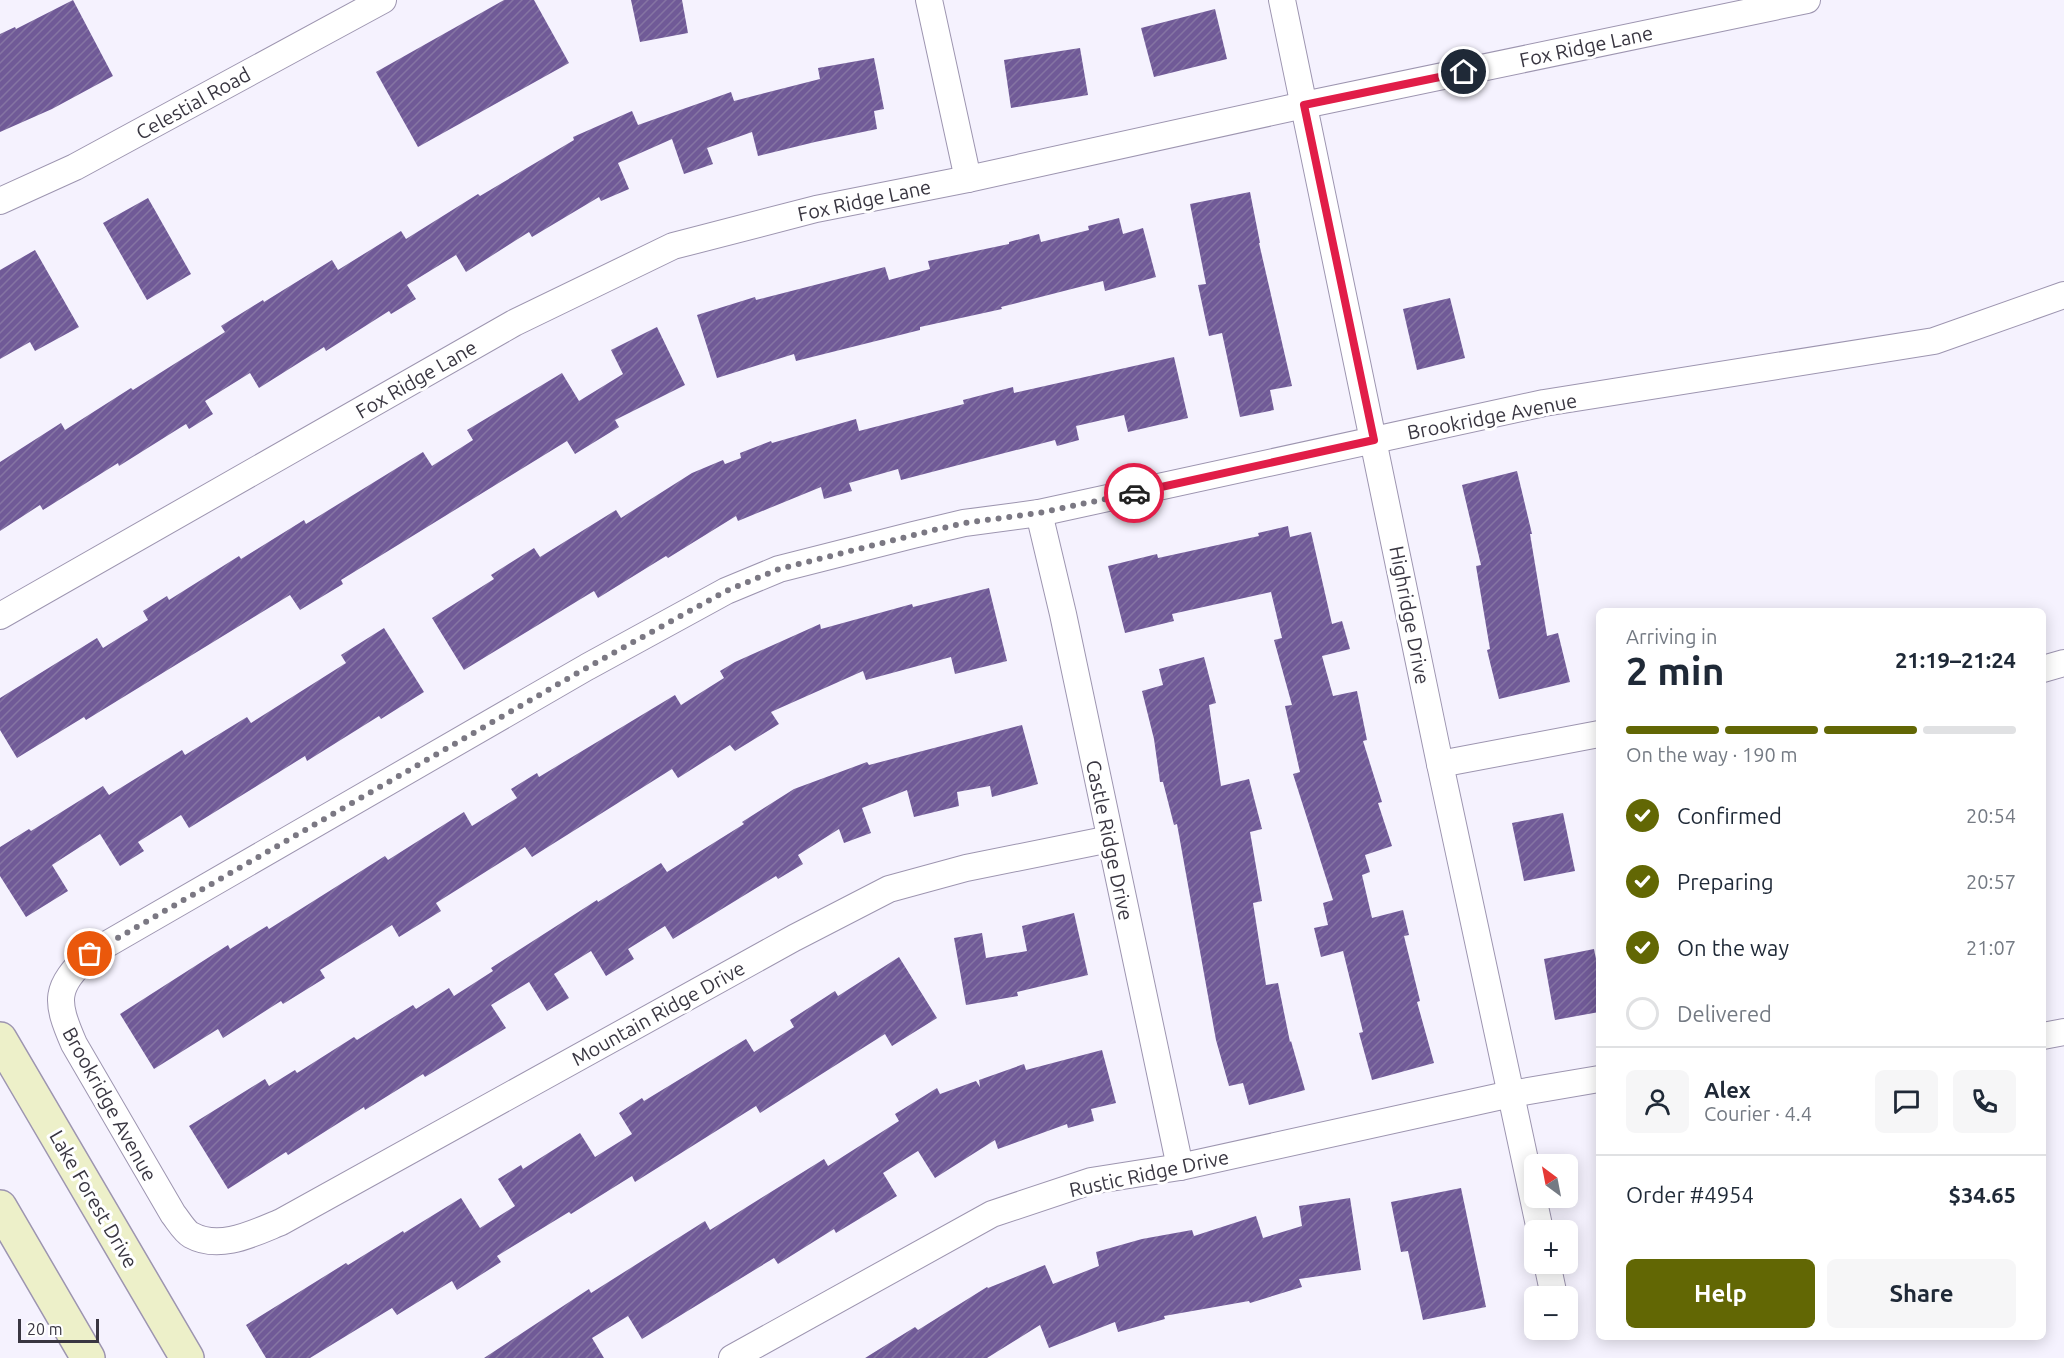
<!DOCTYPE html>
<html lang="en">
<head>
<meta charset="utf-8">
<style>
  body { margin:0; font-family:Ubuntu,sans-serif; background:#f6f6f7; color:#1f2937; height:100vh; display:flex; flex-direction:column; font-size:22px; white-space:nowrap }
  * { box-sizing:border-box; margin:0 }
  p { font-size:20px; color:#747a83 }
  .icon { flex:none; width:33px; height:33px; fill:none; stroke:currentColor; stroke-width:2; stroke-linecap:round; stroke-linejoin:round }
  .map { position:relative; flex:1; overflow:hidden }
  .sheet { position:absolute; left:1596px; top:608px; width:450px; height:732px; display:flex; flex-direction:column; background:#fff; border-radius:9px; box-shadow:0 3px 15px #0003 }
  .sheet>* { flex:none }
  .needle { width:39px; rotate:328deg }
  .fabs { position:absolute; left:1524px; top:1154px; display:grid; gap:12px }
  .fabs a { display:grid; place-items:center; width:54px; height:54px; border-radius:9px; background:#fff; box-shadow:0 3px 15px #0003; font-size:30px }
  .scale { position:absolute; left:18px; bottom:15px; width:81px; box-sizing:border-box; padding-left:6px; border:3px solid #393641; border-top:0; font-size:16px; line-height:21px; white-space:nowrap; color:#393641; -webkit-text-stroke:4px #fff; paint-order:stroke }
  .pin { position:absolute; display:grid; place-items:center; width:51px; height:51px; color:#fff; margin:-26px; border:3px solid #fff; border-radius:50%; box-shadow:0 2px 6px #0007 }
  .courier { position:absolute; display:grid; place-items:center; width:60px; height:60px; margin:-30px; border:4px solid #e11d48; border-radius:50%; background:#fff; color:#222; box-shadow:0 2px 8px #0007 }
  .overview em { font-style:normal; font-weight:700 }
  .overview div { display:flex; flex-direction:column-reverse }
  .overview { display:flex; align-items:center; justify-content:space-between; height:102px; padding:0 30px }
  h1 { font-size:39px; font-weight:700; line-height:45px }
  .bar { display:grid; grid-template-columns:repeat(4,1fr); gap:9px 6px; align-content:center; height:72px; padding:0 30px }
  .bar i { height:8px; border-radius:4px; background:#e0e1e3 }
  .bar .on { background:#626704 }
  .bar p { grid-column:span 4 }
  .line { display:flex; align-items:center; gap:15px; padding:0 30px; border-top:2px solid #e0e1e3 }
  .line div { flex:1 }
  .round { display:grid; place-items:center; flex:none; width:63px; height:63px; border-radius:9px; background:#f6f6f7 }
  ol { padding:0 30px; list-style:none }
  li { display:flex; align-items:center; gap:18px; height:66px }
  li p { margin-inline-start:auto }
  li .icon { padding:6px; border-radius:50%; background:#626704; color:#fff; stroke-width:4 }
  li:last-child { color:#747a83 }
  li i { width:33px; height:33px; border:3px solid #e0e1e3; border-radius:50% }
  .primary-button { display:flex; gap:12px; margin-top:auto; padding:12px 30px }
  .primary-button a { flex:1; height:69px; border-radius:9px; background:#626704; color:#fff; font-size:24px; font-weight:700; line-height:69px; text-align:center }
  .primary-button a+a { background:#f6f6f7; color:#1f2937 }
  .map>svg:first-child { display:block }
  .building { fill:url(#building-hatch) }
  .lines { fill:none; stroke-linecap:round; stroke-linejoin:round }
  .street-casing { stroke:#9d95b0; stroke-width:28 }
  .secondary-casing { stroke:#9d95b0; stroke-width:36 }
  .street { stroke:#fff; stroke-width:26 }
  .secondary { stroke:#edf0c9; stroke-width:33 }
  .done { stroke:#7b7883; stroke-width:6; stroke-dasharray:0 10.8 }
  .route { stroke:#e11d48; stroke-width:8 }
  .labels { text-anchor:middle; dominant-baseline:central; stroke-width:6; stroke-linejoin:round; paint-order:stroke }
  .street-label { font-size:20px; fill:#393641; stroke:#fff }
</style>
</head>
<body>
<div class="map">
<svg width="2064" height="1358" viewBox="0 0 2064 1358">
  <defs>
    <pattern id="building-hatch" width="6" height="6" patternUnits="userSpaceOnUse" patternTransform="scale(1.5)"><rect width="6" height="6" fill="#705a97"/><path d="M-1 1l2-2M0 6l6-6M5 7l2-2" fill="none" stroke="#8574a3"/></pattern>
  </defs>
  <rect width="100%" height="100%" fill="#f5f2fe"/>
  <g class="building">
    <polygon points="73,0 113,76 52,109 0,132 0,34 15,27 16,29"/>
    <polygon points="504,0 534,0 569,63 418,147 376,72"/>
    <polygon points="631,0 682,0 688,33 640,42"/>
    <polygon points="1215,9 1227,59 1154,77 1141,28"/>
    <polygon points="1080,48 1088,95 1011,108 1004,60"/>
    <polygon points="874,58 884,109 874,111 877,129 815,142 758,156 752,132 707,148 713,164 684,174 672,139 618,163 629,189 601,201 599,197 532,237 529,232 466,272 456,255 407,285 416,299 391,314 389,311 326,351 324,347 259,388 250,373 205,401 213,414 189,429 186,424 119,466 118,463 43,510 40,505 0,531 0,462 61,423 65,430 131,388 133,390 225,332 221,326 263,300 264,302 332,260 338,270 401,231 406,239 478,194 480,196 574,140 573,137 632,111 638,125 731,92 734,101 820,79 818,68"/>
    <polygon points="1250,192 1260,243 1259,243 1292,386 1270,390 1274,410 1240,417 1222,333 1209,336 1198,285 1206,284 1190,204"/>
    <polygon points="148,198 191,274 147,300 103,223"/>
    <polygon points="1119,218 1123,234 1143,228 1156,277 1105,291 1103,281 1001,307 1002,309 920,327 920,330 796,361 794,354 717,378 697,315 755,297 756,300 885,267 889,280 930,269 928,261 1009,244 1009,242 1039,234 1041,242 1089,230 1088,226"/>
    <polygon points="35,250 79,327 35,351 30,342 0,359 0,270"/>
    <polygon points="1450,298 1465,358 1417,370 1403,309"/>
    <polygon points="657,327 685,385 615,420 619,427 575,454 567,441 341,580 343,584 300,610 290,595 86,720 84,717 17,758 0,730 0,698 97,638 103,648 148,620 143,611 167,596 169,600 239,556 241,559 304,520 306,524 423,452 432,466 473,440 467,430 562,373 579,401 623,374 611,350"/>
    <polygon points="1174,357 1188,418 1128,432 1124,415 1076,426 1079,440 1057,446 1055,440 901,480 898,469 849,483 852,491 824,499 821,487 738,521 736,516 668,558 666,556 598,598 594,591 464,670 432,618 494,579 491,575 534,548 540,557 616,510 621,518 692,473 723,460 725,464 741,458 740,453 771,441 772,443 856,419 859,431 964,404 963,400 1013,387 1014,393"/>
    <polygon points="1517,471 1532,534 1530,534 1547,636 1558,633 1570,682 1499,699 1487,650 1490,649 1476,566 1481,565 1462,485"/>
    <polygon points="1288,526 1290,537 1311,532 1332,624 1342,621 1350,649 1322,656 1333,696 1357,691 1367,740 1363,741 1382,802 1378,803 1392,846 1365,855 1370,872 1362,875 1372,918 1403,910 1409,935 1404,936 1420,1001 1417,1002 1434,1063 1372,1080 1359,1033 1363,1032 1343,951 1321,957 1314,928 1328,925 1323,903 1333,900 1293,774 1300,772 1285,706 1292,705 1274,640 1282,638 1271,592 1172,614 1174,621 1125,633 1108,566 1157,554 1158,558 1259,536 1258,533"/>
    <polygon points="989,588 1007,661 955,674 951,657 866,680 863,671 771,712 779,724 735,751 730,745 678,778 672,769 532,857 525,847 436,903 441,911 399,937 392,925 320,970 325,978 283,1004 281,1001 223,1038 218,1029 154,1069 120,1014 228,945 230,949 267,926 269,929 385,856 388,860 464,812 472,826 517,798 511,789 537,773 539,777 675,695 681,705 724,678 720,671 735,662 820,624 821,629 912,604 913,607"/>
    <polygon points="384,628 424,692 381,719 379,716 307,761 305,756 189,828 181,815 138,842 144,851 120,866 100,834 52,865 68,891 26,917 0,876 0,847 29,829 31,831 103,786 109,795 182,750 185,755 247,717 251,723 346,663 341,655"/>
    <polygon points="1204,657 1216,703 1209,705 1221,786 1249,779 1262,829 1250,832 1262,901 1253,903 1266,985 1278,983 1290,1042 1291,1041 1305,1090 1249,1105 1243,1083 1229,1086 1216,1040 1177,824 1174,825 1163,782 1160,782 1154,739 1142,691 1163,685 1159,669"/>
    <polygon points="1022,725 1038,784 992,797 990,786 957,792 959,806 914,817 907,790 862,808 871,833 844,843 839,829 798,855 803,864 778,879 776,876 673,939 665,926 628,949 634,959 606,976 591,951 554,974 569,998 547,1011 529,982 491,1005 506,1028 425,1077 423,1074 365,1110 364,1107 288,1155 286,1152 228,1189 189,1126 265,1079 269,1086 295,1070 297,1073 354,1037 357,1040 413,1005 416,1009 449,988 454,996 493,971 491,968 597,900 598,902 661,863 667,872 744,824 742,822 794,789 867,762 869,765"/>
    <polygon points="1563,813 1575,871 1524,881 1512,823"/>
    <polygon points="1074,913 1088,975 1017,992 1018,996 966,1005 954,938 982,933 986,958 1027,951 1022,926"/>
    <polygon points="1594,949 1599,974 1599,1012 1555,1020 1544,959"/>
    <polygon points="899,957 937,1018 892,1046 885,1034 760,1113 756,1106 635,1182 632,1176 571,1214 569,1212 497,1256 501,1262 457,1290 452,1281 397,1315 392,1308 310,1358 266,1358 246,1325 346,1263 348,1265 403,1231 404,1233 461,1198 480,1228 515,1206 498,1179 521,1165 523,1169 580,1133 595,1157 632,1134 619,1113 642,1098 644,1101 746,1039 754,1052 794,1027 790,1020 835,991 838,996"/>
    <polygon points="1102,1050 1116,1103 1091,1109 1094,1121 1068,1128 1067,1124 998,1149 995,1140 935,1178 918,1151 883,1173 897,1196 836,1233 834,1229 778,1264 774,1258 642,1339 628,1316 592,1338 604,1358 484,1358 589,1289 591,1293 705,1221 710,1230 824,1159 828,1166 899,1121 895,1114 937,1088 940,1094 976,1081 980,1087 979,1080 1024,1064 1026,1070"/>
    <polygon points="1461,1188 1486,1307 1423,1320 1408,1251 1401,1252 1391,1202"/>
    <polygon points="1350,1198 1361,1270 1299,1279 1302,1287 1250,1303 1249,1301 1164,1316 1165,1319 1118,1332 1115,1322 1049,1348 1040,1325 987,1358 865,1358 915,1327 918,1330 987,1287 988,1288 1045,1265 1053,1284 1099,1266 1096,1252 1142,1239 1192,1230 1194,1236 1256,1216 1263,1238 1302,1226 1299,1206"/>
  </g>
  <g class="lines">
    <g class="street-casing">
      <g id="street">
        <polyline points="929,0 968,179"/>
        <polyline points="1282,0 1440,764 1540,1230"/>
        <polyline points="0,201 75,167 383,0"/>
        <polyline points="1039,513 1063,614 1180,1167"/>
        <polyline points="0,616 514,323 673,246 816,209 968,179 1304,105 1807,0"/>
        <polyline points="2043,669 2064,663"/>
        <polyline points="1440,764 1599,734"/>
        <path d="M1110,839L966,868L889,889L794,938L281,1222C254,1233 220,1251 191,1235C184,1231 178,1220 173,1214L74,1044C55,1000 54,988 90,954L587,667L726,591L779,569L913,535L964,523L1039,513L1544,403L1934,341L2064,295"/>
        <polyline points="2043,1036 2064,1032"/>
        <polyline points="1547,1263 1554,1296"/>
        <polyline points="732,1358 992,1214 1091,1181 1180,1167 1511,1094 1599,1079"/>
      </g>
    </g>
    <g class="secondary-casing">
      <g id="secondary">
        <polyline points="0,1039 187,1358"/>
        <polyline points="0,1207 88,1358"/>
      </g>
    </g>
    <use href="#street" class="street"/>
    <use href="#secondary" class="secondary"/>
  </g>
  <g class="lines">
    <polyline class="done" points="90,954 588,667 726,591 779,569 930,531 964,523 1039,513 1134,493"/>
    <polyline class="route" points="1134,493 1374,440 1304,105 1464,72"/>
  </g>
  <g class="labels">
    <g class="street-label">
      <text transform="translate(1586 46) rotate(-12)">Fox Ridge Lane</text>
      <text transform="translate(193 103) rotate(-29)">Celestial Road</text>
      <text transform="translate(864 200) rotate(-12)">Fox Ridge Lane</text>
      <text transform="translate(416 379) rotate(-30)">Fox Ridge Lane</text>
      <text transform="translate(1492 416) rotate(-11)">Brookridge Avenue</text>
      <text transform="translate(1410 615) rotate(79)">Highridge Drive</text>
      <text transform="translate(1110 840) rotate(78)">Castle Ridge Drive</text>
      <text transform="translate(658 1013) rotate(-29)">Mountain Ridge Drive</text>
      <text transform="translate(110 1104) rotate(61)">Brookridge Avenue</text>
      <text transform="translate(1149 1173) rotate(-12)">Rustic Ridge Drive</text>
      <text transform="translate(94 1199) rotate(60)">Lake Forest Drive</text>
    </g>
  </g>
</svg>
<div class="fabs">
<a><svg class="needle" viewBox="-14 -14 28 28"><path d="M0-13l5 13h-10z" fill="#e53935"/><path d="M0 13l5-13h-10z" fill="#747a83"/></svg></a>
<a>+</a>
<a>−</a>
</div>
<div class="scale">20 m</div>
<div class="pin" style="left:90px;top:954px;background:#ea580c"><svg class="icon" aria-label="bag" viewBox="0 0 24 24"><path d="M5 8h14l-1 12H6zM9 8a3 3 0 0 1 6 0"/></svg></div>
<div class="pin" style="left:1464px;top:72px;background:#1f2937"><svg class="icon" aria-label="home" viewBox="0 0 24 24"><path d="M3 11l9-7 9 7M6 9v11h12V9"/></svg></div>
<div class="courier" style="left:1134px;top:493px"><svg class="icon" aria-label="car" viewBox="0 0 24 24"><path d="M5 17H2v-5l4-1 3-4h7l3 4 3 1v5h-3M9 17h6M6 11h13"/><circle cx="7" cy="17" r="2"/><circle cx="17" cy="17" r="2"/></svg></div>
<section class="sheet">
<div class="overview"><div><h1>2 min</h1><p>Arriving in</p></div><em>21:19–21:24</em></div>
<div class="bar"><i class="on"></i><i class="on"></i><i class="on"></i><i></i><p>On the way · 190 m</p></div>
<ol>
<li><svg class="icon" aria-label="check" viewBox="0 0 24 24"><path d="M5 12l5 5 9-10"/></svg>Confirmed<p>20:54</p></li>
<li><svg class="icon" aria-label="check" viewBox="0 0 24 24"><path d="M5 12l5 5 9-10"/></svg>Preparing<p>20:57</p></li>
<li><svg class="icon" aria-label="check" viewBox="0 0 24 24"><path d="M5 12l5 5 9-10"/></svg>On the way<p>21:07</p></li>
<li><i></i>Delivered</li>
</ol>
<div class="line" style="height:108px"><a class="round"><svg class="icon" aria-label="person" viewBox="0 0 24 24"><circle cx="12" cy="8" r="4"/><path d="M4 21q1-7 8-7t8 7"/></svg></a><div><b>Alex</b><p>Courier · 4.4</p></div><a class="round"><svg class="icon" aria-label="chat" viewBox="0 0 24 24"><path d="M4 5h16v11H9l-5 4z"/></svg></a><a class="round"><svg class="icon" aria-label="phone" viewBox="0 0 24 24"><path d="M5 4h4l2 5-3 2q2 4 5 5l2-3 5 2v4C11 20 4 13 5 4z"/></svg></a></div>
<div class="line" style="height:78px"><div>Order #4954</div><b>$34.65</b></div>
<div class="primary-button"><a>Help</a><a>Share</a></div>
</section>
</div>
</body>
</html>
